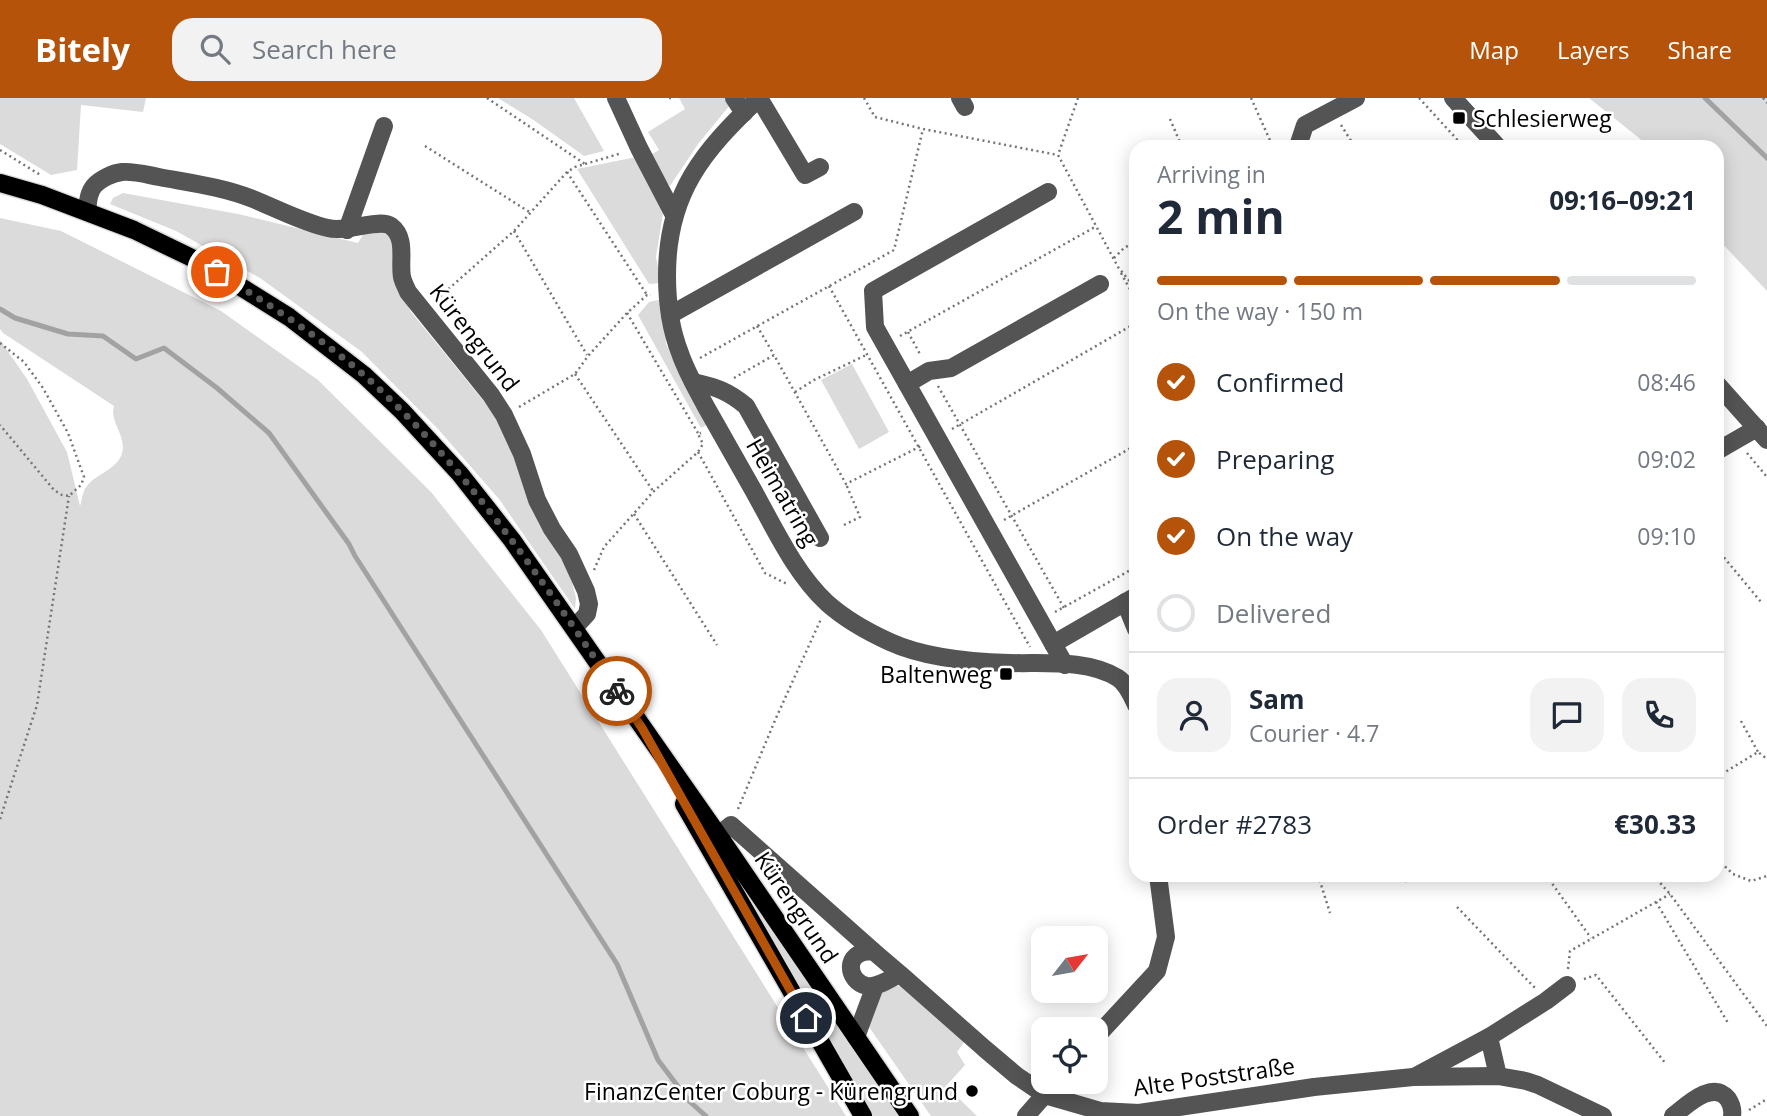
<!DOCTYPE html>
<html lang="en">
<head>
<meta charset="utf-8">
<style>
  body { margin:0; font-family:"Open Sans",sans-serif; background:#f2f2f3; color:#1f2937; height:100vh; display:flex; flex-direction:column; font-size:26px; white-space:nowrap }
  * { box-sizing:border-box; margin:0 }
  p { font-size:23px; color:#747a83 }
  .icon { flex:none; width:38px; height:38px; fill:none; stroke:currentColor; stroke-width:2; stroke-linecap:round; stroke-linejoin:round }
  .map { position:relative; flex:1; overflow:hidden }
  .drawer { position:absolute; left:1129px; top:42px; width:595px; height:742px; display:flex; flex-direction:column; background:#fff; border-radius:21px; box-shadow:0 4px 18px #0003 }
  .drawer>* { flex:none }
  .needle { width:46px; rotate:59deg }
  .controls { position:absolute; left:1031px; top:828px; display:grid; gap:14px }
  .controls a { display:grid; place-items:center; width:77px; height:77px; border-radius:14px; background:#fff; box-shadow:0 4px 18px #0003; font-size:35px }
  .pin { position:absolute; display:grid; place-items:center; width:60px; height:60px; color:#fff; margin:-30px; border:4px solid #fff; border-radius:50%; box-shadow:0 2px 7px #0007 }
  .courier { position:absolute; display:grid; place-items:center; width:70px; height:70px; margin:-35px; border:5px solid #b45309; border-radius:50%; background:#fff; color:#222; box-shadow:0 2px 9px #0007 }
  .head em { font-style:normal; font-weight:700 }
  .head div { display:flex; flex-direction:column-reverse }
  .head { display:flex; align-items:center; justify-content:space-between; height:119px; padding:0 28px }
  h1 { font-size:46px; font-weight:700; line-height:52px }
  .bar { display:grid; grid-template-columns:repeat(4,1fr); gap:10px 7px; align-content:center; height:84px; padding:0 28px }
  .bar i { height:9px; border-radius:5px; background:#e0e1e3 }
  .bar .selected { background:#b45309 }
  .bar p { grid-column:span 4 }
  .line { display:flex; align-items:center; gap:18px; padding:0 28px; border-top:2px solid #e0e1e3 }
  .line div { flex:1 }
  .round { display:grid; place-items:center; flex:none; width:74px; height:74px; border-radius:21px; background:#f2f2f3 }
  ol { padding:0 28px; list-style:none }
  li { display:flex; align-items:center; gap:21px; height:77px }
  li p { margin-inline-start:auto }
  li .icon { padding:7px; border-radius:50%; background:#b45309; color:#fff; stroke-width:4 }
  li:last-child { color:#747a83 }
  li i { width:38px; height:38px; border:4px solid #e0e1e3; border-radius:50% }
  header { display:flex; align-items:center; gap:42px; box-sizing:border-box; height:98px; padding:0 35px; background:#b45309; color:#fff }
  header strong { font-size:33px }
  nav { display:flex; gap:38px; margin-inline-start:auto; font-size:24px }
  .search { width:490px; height:63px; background:#f2f2f3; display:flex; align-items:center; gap:18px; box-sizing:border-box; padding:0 24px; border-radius:21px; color:#747a83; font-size:26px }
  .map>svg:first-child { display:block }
  .green { fill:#dbdbdb }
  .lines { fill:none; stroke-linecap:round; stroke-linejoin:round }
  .stream { stroke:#a2a2a2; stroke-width:5 }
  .major-casing { stroke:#dbdbdb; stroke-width:21 }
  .path { stroke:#767676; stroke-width:2.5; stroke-dasharray:2 3.5; stroke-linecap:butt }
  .minor { stroke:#545454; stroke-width:18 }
  .major { stroke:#000; stroke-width:18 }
  .done { stroke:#595959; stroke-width:7; stroke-dasharray:0 12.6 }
  .route { stroke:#b45309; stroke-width:9 }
  .poi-dot { fill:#000; stroke:#fff; stroke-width:2.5 }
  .labels { text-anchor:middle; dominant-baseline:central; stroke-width:5; stroke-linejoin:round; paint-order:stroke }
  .poi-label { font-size:23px; fill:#000; stroke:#fff; text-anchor:end }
  .street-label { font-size:23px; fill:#000; stroke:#fff }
</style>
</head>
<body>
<header>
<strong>Bitely</strong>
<div class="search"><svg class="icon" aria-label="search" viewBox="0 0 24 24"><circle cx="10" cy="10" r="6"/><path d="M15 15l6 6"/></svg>Search here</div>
<nav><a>Map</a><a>Layers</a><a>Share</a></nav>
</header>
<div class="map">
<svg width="1767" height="1018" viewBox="0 0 1767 1018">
  <rect width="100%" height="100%" fill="#fff"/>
  <g class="green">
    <polygon points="0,0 146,0 143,14 81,7 77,72 51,77 0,46"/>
    <polygon points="498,0 574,0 604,53 584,58 535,23"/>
    <polygon points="679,0 726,0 730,7 698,46 670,88 647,59 659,52 648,34 685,11"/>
    <polygon points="1589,0 1767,0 1767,193 1717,140 1717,49 1647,49 1644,44"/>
    <polygon points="636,59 664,109 656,159 661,185 649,186 577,71"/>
    <polygon points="123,95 238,116 358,145 364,135 379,131 388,136 394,146 396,180 411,214 495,317 517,363 528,400 539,426 569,473 576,500 575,511 499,401 438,331 362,254 260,180 176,133 110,106 113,100"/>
    <path d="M0,120L61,133L221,213L318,282L431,394L541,532L846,1018H0V242L27,281L67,354L80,408C82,402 82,394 87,388C96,376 118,371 122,355C127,338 109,324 114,308L3,235L0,231Z"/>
    <polygon points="663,201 666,246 707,327 701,330 638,217 649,204"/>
    <polygon points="852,266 889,334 859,351 821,282"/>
    <polygon points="745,789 901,1018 873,1018 820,929 742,790"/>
    <polygon points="904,887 965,943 957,954 965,967 946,988 977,1018 931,1018 869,929 883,890"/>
  </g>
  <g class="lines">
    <g class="stream">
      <polyline points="1705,0 1767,60"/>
      <polyline points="0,211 15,220 68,236 103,238 136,261 164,250 217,290 269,335 349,446 355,458 617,866 658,962 689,1003 706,1018"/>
    </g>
    <g class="major-casing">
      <g id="major">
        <polyline points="0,85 42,97 134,132 190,159 217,174 289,219 364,277 402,313 460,376 512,442 725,747 910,1018"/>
        <polyline points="684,706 863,1018"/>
      </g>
    </g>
    <g class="path">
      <polyline points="487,0 585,66"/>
      <polyline points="669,0 671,0"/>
      <polyline points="864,0 875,19 923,31 1058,57"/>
      <polyline points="1078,0 1058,57 1118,169 1136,191"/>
      <polyline points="1251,0 1273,49"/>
      <polyline points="1419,0 1464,49"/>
      <polyline points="1763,0 1767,5"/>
      <polyline points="1170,21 1182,49"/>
      <polyline points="1341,27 1355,49"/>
      <polyline points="425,48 531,115"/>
      <polyline points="0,52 42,78"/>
      <polyline points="567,74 647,197"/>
      <polyline points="514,133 587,257"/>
      <polyline points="1114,160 1124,150 1136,143"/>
      <polyline points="1121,175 1136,202"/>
      <polyline points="829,188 1030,549"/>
      <polyline points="436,202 514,133 567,74 575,69 622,55"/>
      <polyline points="627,215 698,335"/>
      <polyline points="757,228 774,257"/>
      <polyline points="908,234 921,258"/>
      <polyline points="900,238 1095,129"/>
      <polyline points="0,245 24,264 43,290 68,335 84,379 81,387 69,398 62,397 54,392 0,327"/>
      <polyline points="700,260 894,152 923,31"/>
      <polyline points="575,276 653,393"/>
      <polyline points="734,280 774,257 846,386 921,348"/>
      <polyline points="938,288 1064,510"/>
      <polyline points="795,294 814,282 866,257"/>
      <polyline points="519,309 575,276 588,258 627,215 647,197 651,197"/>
      <polyline points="1717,322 1724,330"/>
      <polyline points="952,331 1136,225"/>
      <polyline points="698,354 765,475 787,486"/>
      <polyline points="1747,355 1767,379"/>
      <polyline points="634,416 717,547"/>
      <polyline points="1004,422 1136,347"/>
      <polyline points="844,427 860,419 846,386"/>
      <polyline points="1717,451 1761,504"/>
      <polyline points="594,472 604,449 653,394 698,354 703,346 698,336 701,335"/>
      <polyline points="1055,514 1136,469"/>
      <polyline points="1741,623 1758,654"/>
      <polyline points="1717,679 1758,654 1767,661"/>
      <polyline points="738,711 776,620 821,521"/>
      <polyline points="0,721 37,607 69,398"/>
      <polyline points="1717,761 1733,776 1751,783 1767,778"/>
      <polyline points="1318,777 1330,815"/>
      <polyline points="1404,777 1408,787"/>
      <polyline points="1546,777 1591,840"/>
      <polyline points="1653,777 1670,796 1767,928"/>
      <polyline points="1656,804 1728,925"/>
      <polyline points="1457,809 1535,890"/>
      <polyline points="1568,871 1570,853 1670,796"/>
      <polyline points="1584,881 1596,877 1666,966"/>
      <polyline points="1749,1012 1767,1001"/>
    </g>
    <g class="minor">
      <polyline points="616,0 639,50 674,117"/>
      <polyline points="734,0 744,15"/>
      <path d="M759,0C703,53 667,95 667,177C667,203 670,230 680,255C686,273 696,290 705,307C721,335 736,362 752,390C774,429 794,474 827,505C845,521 868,534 890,544C925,560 972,564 1009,565C1044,566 1087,561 1118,580C1127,586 1132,598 1136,607"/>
      <polyline points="759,0 805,77 820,69"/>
      <polyline points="960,0 965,9"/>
      <polyline points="1453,0 1498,49"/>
      <polyline points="1299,45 1305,27 1356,0"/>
      <polyline points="1048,94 873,193 875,229 1065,567"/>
      <path d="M87,113C88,105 88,95 94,88C100,81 113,75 122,74C134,73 148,77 159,79C191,85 223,89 253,101C278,111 302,124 328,130C347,135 379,120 391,128C407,140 399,162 402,179C403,184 406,189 408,194L491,297L504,317L522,356L537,402L552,431L569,456L586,493L589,506L587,516L574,530"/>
      <polyline points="347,132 384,28"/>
      <polyline points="670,217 854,114"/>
      <path d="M693,284C716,289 728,293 746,308L820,440"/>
      <polyline points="907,286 929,273 951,270 1100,186"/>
      <polyline points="1717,286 1767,342"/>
      <polyline points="1717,353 1757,330"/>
      <polyline points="1125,504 1136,531"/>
      <polyline points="1053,546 1136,498"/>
      <polyline points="708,746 731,727 873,853"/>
      <path d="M900,876L873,853C842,853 847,884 867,888C877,890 891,880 900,876L985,951L1017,978L1045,997L1100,1013L1139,1015L1314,989L1413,979L1498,978L1526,983L1538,987L1603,1018"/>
      <polyline points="856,939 875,888"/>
      <polyline points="1096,939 1157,873 1166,839 1158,777"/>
      <polyline points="1416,978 1489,939"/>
      <polyline points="1498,978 1489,939 1546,903 1567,887"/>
      <polyline points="1026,1018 1056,984"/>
      <path d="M1673,1018C1686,1008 1713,981 1728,1001C1732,1007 1733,1012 1732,1018"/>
    </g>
    <use href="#major" class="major"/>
  </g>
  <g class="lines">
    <path class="done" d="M217,174C268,206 319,238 365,278C465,367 542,482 617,593"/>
    <polyline class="route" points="617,593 642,630 806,920"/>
  </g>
  <g class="poi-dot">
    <rect x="1452" y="13" width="14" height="14" rx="3.5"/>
    <rect x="999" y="569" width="14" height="14" rx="3.5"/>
    <circle cx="972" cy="993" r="7"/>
  </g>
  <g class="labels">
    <g class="poi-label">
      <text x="1473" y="20" text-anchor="start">Schlesierweg</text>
      <text x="992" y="576">Baltenweg</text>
      <text x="958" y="993">FinanzCenter Coburg - Kürengrund</text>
    </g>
    <g class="street-label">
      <text transform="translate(475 239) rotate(52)">Kürengrund</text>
      <text transform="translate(783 394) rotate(60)">Heimatring</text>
      <text transform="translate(797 809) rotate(56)">Kürengrund</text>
      <text transform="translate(1214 978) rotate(-8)">Alte Poststraße</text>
    </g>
  </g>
</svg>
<div class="controls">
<a><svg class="needle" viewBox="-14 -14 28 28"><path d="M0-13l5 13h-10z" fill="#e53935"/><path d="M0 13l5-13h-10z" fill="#747a83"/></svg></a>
<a><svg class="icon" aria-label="locate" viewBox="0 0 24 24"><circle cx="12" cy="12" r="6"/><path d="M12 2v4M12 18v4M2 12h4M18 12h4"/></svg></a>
</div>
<div class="pin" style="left:217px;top:174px;background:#ea580c"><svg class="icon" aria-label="bag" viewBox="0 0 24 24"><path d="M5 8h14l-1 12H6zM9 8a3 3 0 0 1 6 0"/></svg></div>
<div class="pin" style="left:806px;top:920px;background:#1f2937"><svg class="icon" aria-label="home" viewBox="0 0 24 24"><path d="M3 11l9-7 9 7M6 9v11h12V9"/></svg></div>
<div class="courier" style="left:617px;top:593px"><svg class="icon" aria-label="bike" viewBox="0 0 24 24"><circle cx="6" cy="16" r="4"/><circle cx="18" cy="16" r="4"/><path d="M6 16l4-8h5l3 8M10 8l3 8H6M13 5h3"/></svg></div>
<section class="drawer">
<div class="head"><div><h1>2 min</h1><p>Arriving in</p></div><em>09:16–09:21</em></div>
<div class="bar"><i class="selected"></i><i class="selected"></i><i class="selected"></i><i></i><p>On the way · 150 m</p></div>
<ol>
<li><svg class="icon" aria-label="check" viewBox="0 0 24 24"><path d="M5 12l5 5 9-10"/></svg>Confirmed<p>08:46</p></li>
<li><svg class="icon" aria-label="check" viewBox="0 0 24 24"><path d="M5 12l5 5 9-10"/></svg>Preparing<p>09:02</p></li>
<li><svg class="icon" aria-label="check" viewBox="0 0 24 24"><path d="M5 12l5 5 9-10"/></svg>On the way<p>09:10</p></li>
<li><i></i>Delivered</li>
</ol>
<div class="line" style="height:126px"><a class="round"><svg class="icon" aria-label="person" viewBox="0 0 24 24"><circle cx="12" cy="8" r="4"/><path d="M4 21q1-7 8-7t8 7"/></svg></a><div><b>Sam</b><p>Courier · 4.7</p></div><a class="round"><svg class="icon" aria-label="chat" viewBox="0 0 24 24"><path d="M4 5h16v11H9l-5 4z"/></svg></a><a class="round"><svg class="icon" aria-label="phone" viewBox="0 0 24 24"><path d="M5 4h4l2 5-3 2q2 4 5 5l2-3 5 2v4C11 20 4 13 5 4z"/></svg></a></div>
<div class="line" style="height:91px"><div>Order #2783</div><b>€30.33</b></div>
</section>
</div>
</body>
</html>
